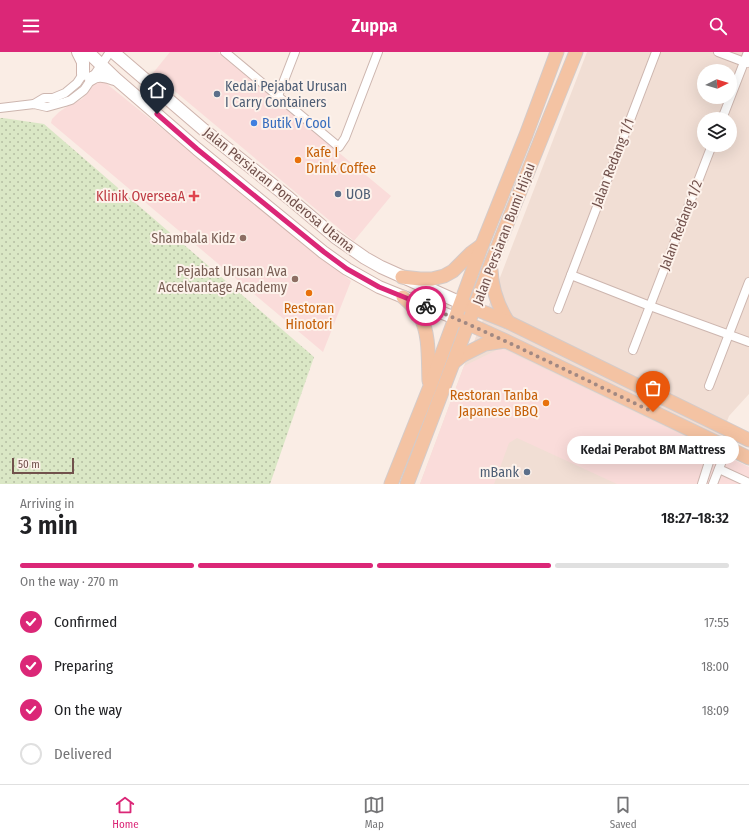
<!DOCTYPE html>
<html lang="en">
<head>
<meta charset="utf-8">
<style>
  body { margin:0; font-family:"Fira Sans Condensed",sans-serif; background:#f6f6f6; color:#202124; height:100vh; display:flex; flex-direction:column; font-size:15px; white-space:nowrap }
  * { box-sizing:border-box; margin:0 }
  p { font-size:13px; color:#757577 }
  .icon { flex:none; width:22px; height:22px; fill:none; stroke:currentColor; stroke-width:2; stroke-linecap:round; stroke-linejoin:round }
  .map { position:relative; height:432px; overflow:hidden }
  .sheet { display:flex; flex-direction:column; background:#fff; flex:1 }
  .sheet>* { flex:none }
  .needle { width:26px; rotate:85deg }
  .buttons { position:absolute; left:697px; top:12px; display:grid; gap:8px }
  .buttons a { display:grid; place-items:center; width:40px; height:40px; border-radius:50%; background:#fff; box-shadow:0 4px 16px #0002; font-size:20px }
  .scale { position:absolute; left:12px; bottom:10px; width:62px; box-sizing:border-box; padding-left:4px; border:2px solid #71514c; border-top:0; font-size:11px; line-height:14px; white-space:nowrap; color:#71514c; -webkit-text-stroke:3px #fdf2eb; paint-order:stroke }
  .pin { position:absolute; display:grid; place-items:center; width:34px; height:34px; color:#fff; margin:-41px -17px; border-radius:50% 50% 50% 0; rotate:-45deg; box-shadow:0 0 4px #0007 }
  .pin .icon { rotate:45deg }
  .courier { position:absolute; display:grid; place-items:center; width:40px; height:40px; margin:-20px; border:3px solid #db2777; border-radius:50%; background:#fff; color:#222; box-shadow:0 1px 5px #0007 }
  .bubble { position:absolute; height:28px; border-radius:14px; background:#fff; box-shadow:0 4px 16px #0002; font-size:13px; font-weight:600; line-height:28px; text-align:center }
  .headline em { font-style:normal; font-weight:600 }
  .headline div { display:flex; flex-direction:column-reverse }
  .headline { display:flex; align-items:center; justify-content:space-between; height:68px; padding:0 20px }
  h1 { font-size:26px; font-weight:600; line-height:30px }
  .bar { display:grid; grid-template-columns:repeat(4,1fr); gap:6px 4px; align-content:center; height:48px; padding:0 20px }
  .bar i { height:5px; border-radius:3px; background:#e0e0e0 }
  .bar .active { background:#db2777 }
  .bar p { grid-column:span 4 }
  ol { padding:0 20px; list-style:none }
  li { display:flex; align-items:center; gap:12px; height:44px }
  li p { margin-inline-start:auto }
  li .icon { padding:4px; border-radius:50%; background:#db2777; color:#fff; stroke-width:4 }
  li:last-child { color:#757577 }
  li i { width:22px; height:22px; border:2px solid #e0e0e0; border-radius:50% }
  header { display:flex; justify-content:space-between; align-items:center; height:52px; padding:0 20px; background:#db2777; color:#fff; font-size:18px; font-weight:600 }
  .menu { display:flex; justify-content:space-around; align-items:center; height:56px; border-top:1px solid #e0e0e0; background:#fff; font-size:11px; color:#757577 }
  .menu a { display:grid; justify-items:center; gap:2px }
  .menu .active { color:#db2777 }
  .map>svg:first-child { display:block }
  .residential { fill:#f1ded4; fill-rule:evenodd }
  .commercial { fill:#fadcda }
  .grass { fill:url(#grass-dots) }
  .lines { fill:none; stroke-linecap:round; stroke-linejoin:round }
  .street-casing { stroke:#cdb6af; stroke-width:10 }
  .secondary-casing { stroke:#cfb4ad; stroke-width:14 }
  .primary-casing { stroke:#d4cbc9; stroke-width:15 }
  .street { stroke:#fff; stroke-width:8 }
  .secondary { stroke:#fff; stroke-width:12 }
  .primary { stroke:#f4c3a3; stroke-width:13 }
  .done { stroke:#a18882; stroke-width:4; stroke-dasharray:0 7.2 }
  .route { stroke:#db2777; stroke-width:5 }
  .service-dot { fill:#5c6f8a; stroke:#fdf2eb; stroke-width:1.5 }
  .shop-dot { fill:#3f7fe0; stroke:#fdf2eb; stroke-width:1.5 }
  .food-dot { fill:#e8710a; stroke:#fdf2eb; stroke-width:1.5 }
  .health-dot { fill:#e0444e; stroke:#fdf2eb; stroke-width:1.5 }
  .education-dot { fill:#8d6e63; stroke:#fdf2eb; stroke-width:1.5 }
  .labels { text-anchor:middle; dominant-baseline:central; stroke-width:4; stroke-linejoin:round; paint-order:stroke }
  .service-label { font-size:14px; fill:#4e5e75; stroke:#fdf2eb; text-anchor:start }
  .shop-label { font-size:14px; fill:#366cbe; stroke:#fdf2eb; text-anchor:start }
  .food-label { font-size:14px; fill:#c56008; stroke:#fdf2eb; text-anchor:start }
  .street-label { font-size:14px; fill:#71514c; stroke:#fdf2eb }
  .health-label { font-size:14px; fill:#be3a42; stroke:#fdf2eb; text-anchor:end }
  .education-label { font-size:14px; fill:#785e54; stroke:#fdf2eb; text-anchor:end }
</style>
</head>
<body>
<header><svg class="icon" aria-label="menu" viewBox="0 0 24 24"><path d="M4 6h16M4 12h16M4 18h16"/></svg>Zuppa<svg class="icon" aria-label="search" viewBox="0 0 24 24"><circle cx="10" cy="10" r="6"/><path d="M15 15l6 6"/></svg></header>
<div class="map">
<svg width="749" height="432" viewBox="0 0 749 432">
  <defs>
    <pattern id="grass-dots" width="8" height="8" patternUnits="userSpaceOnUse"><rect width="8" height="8" fill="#dae7c5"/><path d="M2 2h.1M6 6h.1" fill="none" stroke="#b5bea2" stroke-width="1.8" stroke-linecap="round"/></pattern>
  </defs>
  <rect width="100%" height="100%" fill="#faede5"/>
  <path class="residential" d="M587,0H749V342L729,364L703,432H420L464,314L501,223ZM704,19H730V45H704ZM704,67H730V93H704Z"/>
  <g class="commercial">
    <polygon points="170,0 218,0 391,144 354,189 153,21"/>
    <polygon points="102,28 351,229 323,300 51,71 52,67 59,60 68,54 82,47 96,30"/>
    <polygon points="501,296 749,415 749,432 617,432 517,386 509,391 494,432 420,432 464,314"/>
  </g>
  <polygon class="grass" points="0,66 3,66 44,72 314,305 270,432 0,432"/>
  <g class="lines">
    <g class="street-casing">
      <g id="street">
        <polyline points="225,0 339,95 345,86 378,0"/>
        <polyline points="718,0 747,11"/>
        <polyline points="278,44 295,0"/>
        <polyline points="34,52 44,46 53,46 65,41 77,31 85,19"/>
        <polyline points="0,56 34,52 47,55 65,50 71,48 84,38 110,0"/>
        <polyline points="722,67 748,0"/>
        <polyline points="571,223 650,254 749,290"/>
        <polyline points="558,257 656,0"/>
        <polyline points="633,298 712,93"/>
        <polyline points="709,334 749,230"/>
        <polyline points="719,417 749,431"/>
        <polyline points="702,432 709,410 717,391"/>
        <polyline points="713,432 727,396"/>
      </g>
    </g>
    <g class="secondary-casing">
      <g id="secondary">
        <polyline points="78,0 83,10 83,22"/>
        <polyline points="84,0 92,4 116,27 197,97 323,200 347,217 379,235 455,266"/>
        <polyline points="113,0 204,78 289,146 335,185 365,206 381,215 461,251"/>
        <path d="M91,27C98,21 107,25 115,27"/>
      </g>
    </g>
    <g class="primary-casing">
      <g id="primary">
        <path d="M491,218C492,238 498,254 508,270"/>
        <polyline points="402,225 420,227 432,227 444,224 453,219 471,201 482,193"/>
        <path d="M403,245C410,251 416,256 420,264C430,282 428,309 429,329"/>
        <polyline points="468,254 508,270 749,388"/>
        <polyline points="460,268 506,289 749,406"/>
        <polyline points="453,311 463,303 485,292 505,289"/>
        <polyline points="391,432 429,337 482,193 526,83 557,0"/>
        <polyline points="407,432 490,214 576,0"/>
      </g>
    </g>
    <use href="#street" class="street"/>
    <use href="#secondary" class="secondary"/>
    <use href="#primary" class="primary"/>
  </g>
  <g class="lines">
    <path class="done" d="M426,254C503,286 577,324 653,360"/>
    <polyline class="route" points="157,62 197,97 324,200 347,217 379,235 426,254"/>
  </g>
  <g class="service-dot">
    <circle cx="217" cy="42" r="4"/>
    <circle cx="338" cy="142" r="4"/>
    <circle cx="527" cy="420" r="4"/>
  </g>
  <circle class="shop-dot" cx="254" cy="71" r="4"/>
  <g class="food-dot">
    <circle cx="298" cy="108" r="4"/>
    <circle cx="309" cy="241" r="4"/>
    <circle cx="546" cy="351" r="4"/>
  </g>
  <path class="health-dot" d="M192 138h4v4h4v4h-4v4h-4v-4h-4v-4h4z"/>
  <g class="education-dot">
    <circle cx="243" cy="186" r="4"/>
    <circle cx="295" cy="227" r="4"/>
  </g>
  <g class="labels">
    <g class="service-label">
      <text x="225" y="34">Kedai Pejabat Urusan<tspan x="225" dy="16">I Carry Containers</tspan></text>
      <text x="346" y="142">UOB</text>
      <text x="519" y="420" text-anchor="end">mBank</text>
    </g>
    <g class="shop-label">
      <text x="262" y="71">Butik V Cool</text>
    </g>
    <g class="food-label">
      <text x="306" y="100">Kafe I<tspan x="306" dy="16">Drink Coffee</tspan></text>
      <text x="309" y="256" text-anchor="middle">Restoran<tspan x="309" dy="16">Hinotori</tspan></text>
      <text x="538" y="343" text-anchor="end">Restoran Tanba<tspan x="538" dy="16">Japanese BBQ</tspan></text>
    </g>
    <g class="street-label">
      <text transform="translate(613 111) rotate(-69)">Jalan Redang 1/1</text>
      <text transform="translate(279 138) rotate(39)">Jalan Persiaran Ponderosa Utama</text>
      <text transform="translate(681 173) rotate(-69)">Jalan Redang 1/2</text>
      <text transform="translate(504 182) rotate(-69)">Jalan Persiaran Bumi Hijau</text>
    </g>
    <g class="health-label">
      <text x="185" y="144">Klinik OverseaA</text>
    </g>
    <g class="education-label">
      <text x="235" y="186">Shambala Kidz</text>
      <text x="287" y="219">Pejabat Urusan Ava<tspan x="287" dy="16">Accelvantage Academy</tspan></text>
    </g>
  </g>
</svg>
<div class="buttons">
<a><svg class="needle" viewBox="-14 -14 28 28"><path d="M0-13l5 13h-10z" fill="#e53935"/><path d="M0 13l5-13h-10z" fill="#757577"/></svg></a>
<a><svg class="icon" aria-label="layers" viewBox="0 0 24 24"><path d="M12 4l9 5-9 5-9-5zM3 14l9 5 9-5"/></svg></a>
</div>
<div class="scale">50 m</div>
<div class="pin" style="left:653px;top:360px;background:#ea580c"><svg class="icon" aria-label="bag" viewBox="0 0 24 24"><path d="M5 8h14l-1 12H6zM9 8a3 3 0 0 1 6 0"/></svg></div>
<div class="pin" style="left:157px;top:62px;background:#1f2937"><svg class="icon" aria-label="home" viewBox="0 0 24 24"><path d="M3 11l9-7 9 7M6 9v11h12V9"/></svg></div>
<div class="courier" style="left:426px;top:254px"><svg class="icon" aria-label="bike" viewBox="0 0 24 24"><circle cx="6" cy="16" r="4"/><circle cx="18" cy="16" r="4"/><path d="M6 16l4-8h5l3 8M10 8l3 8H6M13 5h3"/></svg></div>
<div class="bubble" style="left:567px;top:384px;width:172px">Kedai Perabot BM Mattress</div>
</div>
<section class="sheet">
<div class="headline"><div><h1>3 min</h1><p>Arriving in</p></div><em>18:27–18:32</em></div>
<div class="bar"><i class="active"></i><i class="active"></i><i class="active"></i><i></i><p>On the way · 270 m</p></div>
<ol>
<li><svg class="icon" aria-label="check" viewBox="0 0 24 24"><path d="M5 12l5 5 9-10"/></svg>Confirmed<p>17:55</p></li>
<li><svg class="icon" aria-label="check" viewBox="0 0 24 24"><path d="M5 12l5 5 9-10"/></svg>Preparing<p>18:00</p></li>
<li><svg class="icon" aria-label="check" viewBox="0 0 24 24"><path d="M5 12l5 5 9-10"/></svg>On the way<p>18:09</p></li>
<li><i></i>Delivered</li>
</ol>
</section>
<nav class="menu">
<a class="active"><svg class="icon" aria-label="home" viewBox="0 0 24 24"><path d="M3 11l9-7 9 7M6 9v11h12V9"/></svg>Home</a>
<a><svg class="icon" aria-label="map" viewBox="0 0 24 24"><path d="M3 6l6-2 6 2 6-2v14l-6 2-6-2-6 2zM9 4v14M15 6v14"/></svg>Map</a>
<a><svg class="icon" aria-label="saved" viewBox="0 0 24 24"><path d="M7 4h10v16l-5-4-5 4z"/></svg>Saved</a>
</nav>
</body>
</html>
